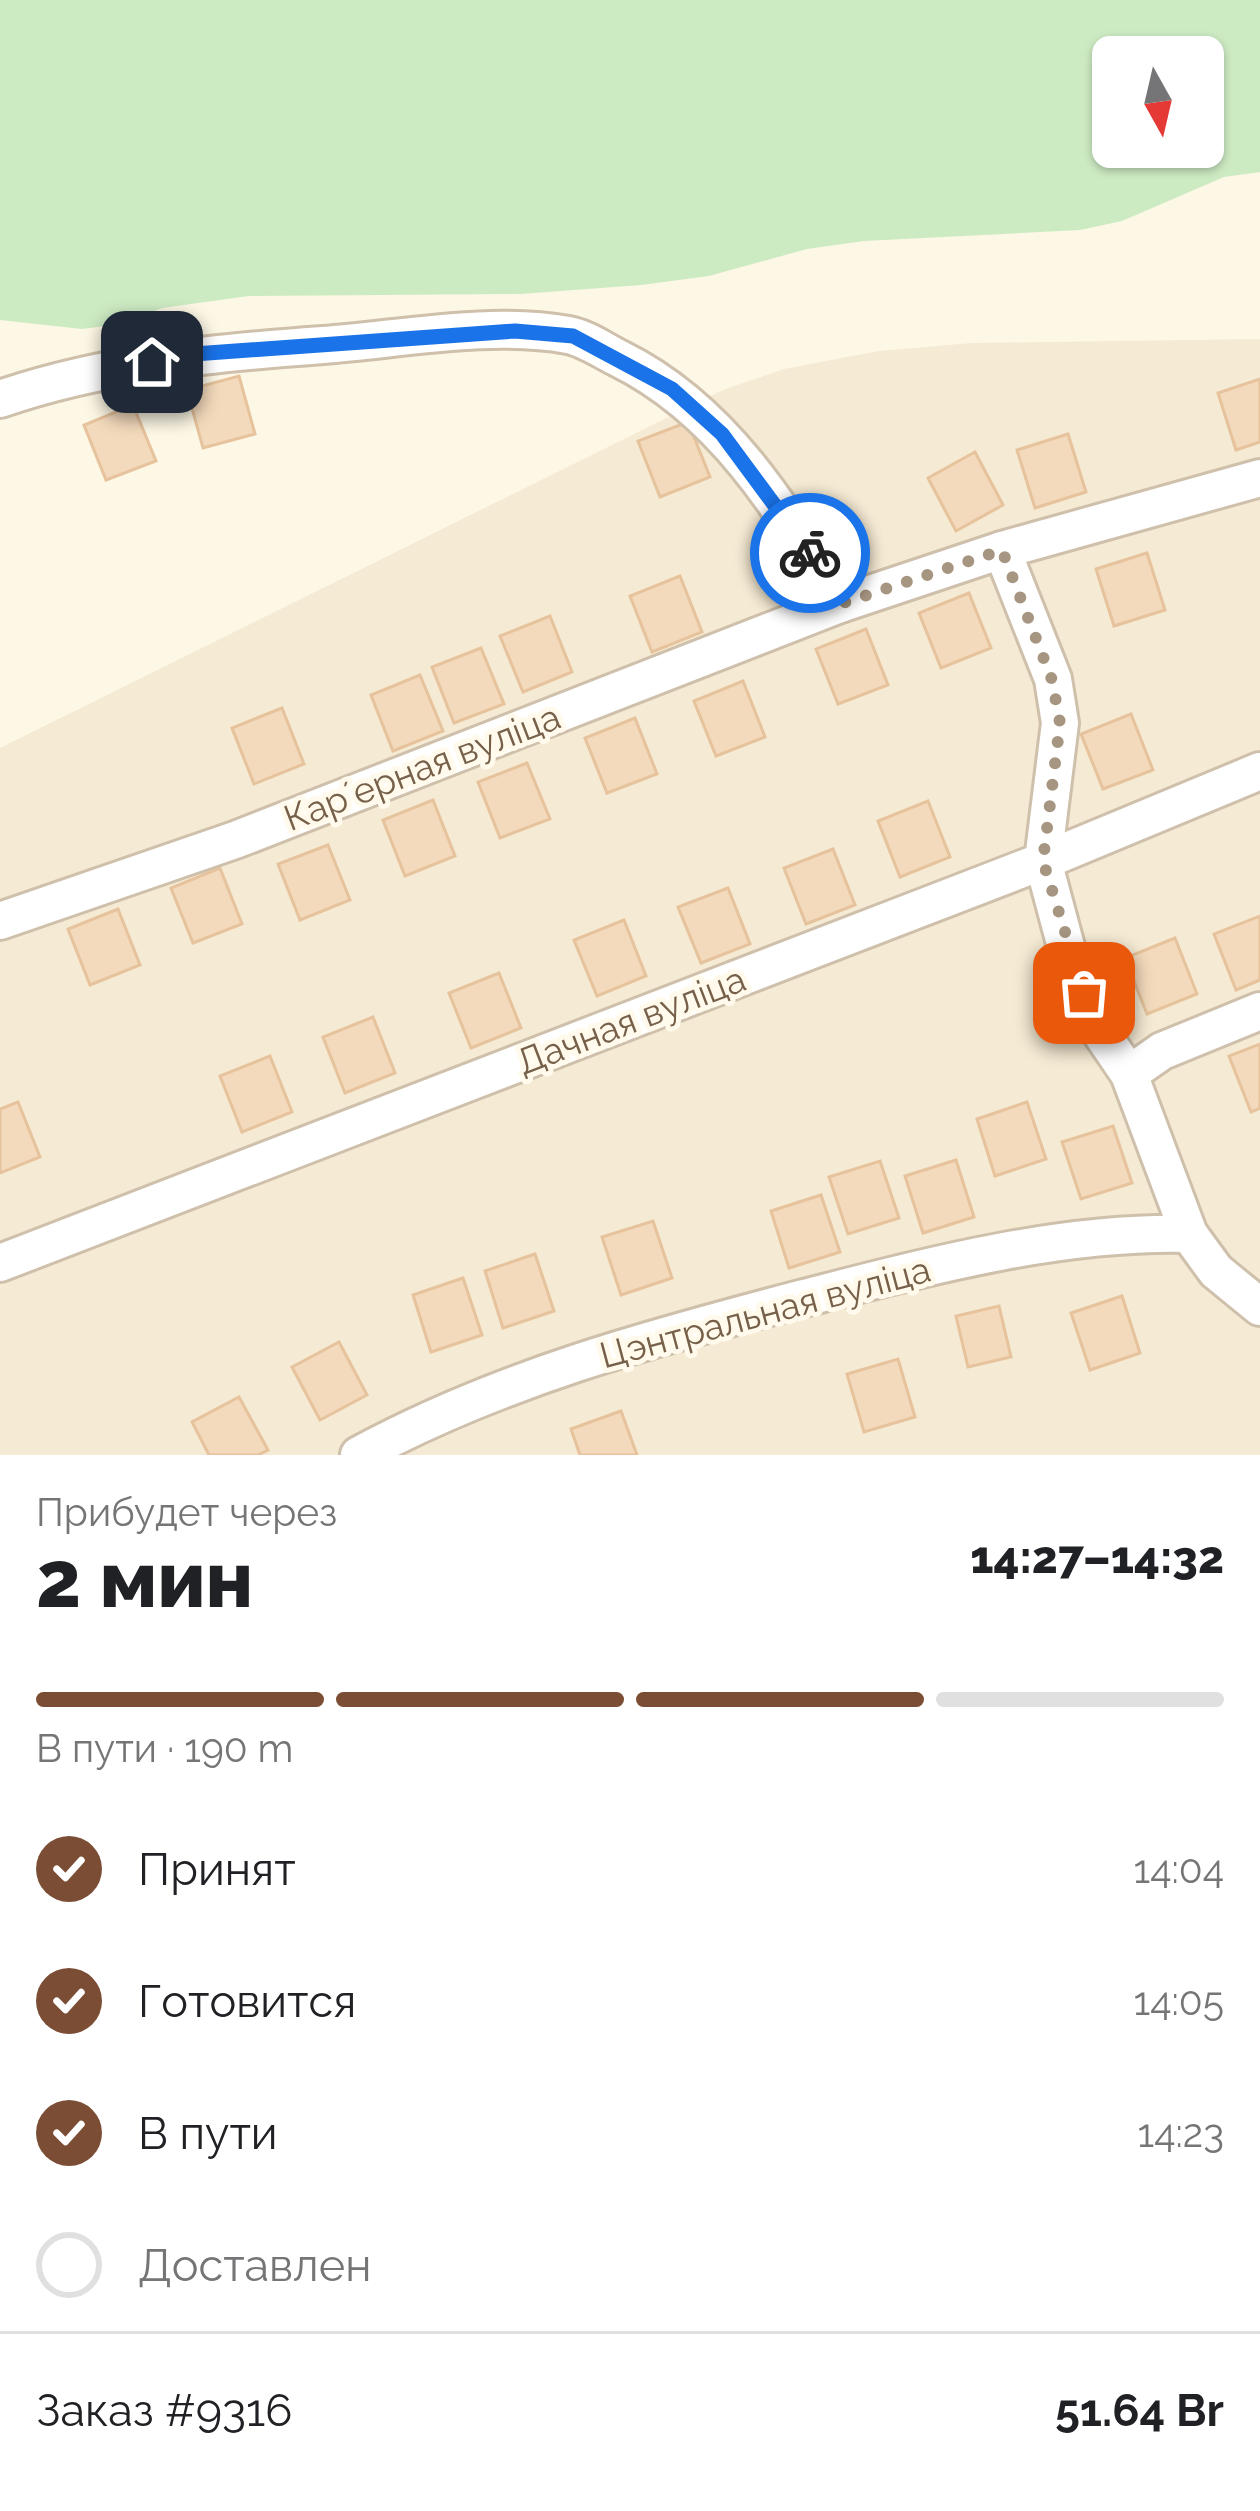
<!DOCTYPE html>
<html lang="ru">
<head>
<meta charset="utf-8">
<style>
  body { margin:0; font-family:Raleway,sans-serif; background:#f6f6f6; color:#202124; height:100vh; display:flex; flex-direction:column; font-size:45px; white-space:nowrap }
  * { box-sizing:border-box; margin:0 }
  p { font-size:39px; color:#757577 }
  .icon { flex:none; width:66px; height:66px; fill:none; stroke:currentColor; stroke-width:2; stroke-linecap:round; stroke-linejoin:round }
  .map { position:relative; height:1455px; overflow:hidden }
  .sheet { display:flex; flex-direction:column; background:#fff; flex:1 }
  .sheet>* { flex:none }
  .needle { width:78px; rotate:172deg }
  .controls { position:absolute; left:1092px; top:36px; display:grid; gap:24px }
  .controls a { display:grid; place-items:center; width:132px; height:132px; border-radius:18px; background:#fff; box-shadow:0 3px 9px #0004; font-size:60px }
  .pin { position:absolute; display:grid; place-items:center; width:102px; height:102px; color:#fff; margin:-51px; border-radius:24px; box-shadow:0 6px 18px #0006 }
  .courier { position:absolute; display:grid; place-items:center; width:120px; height:120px; margin:-60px; border:9px solid #1a73e8; border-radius:50%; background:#fff; color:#222; box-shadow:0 3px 15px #0007 }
  .overview em { font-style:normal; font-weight:800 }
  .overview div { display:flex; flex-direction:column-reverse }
  .overview { display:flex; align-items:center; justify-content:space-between; height:204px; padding:0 36px }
  h1 { font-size:78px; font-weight:800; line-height:90px }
  .bar { display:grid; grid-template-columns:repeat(4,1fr); gap:18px 12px; align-content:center; height:144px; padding:0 36px }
  .bar i { height:15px; border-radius:9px; background:#e0e0e0 }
  .bar .active { background:#7b4d34 }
  .bar p { grid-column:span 4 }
  .line { display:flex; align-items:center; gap:30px; padding:0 36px; border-top:3px solid #e0e0e0 }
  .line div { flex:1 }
  ol { padding:0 36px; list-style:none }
  li { display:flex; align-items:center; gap:36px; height:132px }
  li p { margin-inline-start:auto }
  li .icon { padding:12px; border-radius:50%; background:#7b4d34; color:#fff; stroke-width:4 }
  li:last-child { color:#757577 }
  li i { width:66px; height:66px; border:6px solid #e0e0e0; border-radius:50% }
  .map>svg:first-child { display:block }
  .residential { fill:#f5ead3 }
  .green { fill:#cdebc3; fill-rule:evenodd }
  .building { fill:#f3dabc; stroke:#e6c39c; stroke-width:3 }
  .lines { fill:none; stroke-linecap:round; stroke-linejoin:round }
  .minor-casing { stroke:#cfc0ab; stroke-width:42 }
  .minor { stroke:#fff; stroke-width:36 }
  .done { stroke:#a69580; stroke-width:12; stroke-dasharray:0 21.6 }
  .route { stroke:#1a73e8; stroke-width:15 }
  .labels { text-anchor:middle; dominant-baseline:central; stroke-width:10; stroke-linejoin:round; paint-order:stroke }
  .street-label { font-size:36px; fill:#776049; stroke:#fffaec }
</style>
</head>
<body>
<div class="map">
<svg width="1260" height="1455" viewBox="0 0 1260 1455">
  <rect width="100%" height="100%" fill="#fdf7e5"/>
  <polygon class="residential" points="1260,339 1260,1455 0,1455 0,748 723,390 784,369 879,351 972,343"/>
  <path class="green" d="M0,0H1260V172L1224,177L1122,221L1080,230L864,241L807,249L709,276L641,285L520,294L249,296L162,308L120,324L82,329L0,320ZM1113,57H1203V147H1113Z"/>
  <g class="building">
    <polygon points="239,376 255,434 203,448 187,390"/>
    <polygon points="1260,379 1260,442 1236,450 1218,393"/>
    <polygon points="133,405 156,461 106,480 84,425"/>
    <polygon points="688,422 710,477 660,497 638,441"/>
    <polygon points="1068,434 1086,492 1035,508 1017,450"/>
    <polygon points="975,452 1003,505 956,531 928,478"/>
    <polygon points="1147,553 1165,610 1114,626 1096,569"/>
    <polygon points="680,576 702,632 652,652 630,596"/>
    <polygon points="969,593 991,648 941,668 919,613"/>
    <polygon points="550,616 572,672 523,692 500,636"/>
    <polygon points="866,629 888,685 838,704 816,649"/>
    <polygon points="481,648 504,704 454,723 432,667"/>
    <polygon points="420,675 443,731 393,751 371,695"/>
    <polygon points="743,681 765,737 716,756 694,701"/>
    <polygon points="282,708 304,764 254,784 232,728"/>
    <polygon points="1131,714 1153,770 1103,789 1081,734"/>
    <polygon points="635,718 657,774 607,793 585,738"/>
    <polygon points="527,763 550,819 500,838 478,782"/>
    <polygon points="433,800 455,856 405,876 383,820"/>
    <polygon points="928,801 950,857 900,877 878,821"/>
    <polygon points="328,845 350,900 300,920 278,864"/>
    <polygon points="833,849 855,905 806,924 784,868"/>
    <polygon points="220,868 242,924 193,943 171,888"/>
    <polygon points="728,888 750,944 701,963 678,907"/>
    <polygon points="118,909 140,965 90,985 68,929"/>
    <polygon points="1260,916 1260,980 1236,990 1214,934"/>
    <polygon points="624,920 646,976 597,996 574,940"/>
    <polygon points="1175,938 1197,994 1147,1014 1125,958"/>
    <polygon points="499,973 521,1028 471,1048 449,993"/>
    <polygon points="373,1017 395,1073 345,1093 323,1037"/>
    <polygon points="1260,1044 1260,1108 1251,1112 1229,1056"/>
    <polygon points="270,1056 292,1112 242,1132 220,1076"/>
    <polygon points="18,1102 40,1157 0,1173 0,1109"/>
    <polygon points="1027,1102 1046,1159 995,1176 977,1119"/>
    <polygon points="1113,1126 1132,1183 1081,1199 1062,1142"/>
    <polygon points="956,1160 974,1217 923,1233 905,1176"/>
    <polygon points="880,1161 899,1218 848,1234 829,1177"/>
    <polygon points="821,1195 840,1252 789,1268 771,1211"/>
    <polygon points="653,1221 672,1278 621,1295 602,1237"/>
    <polygon points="535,1254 554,1311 503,1328 485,1271"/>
    <polygon points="463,1278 482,1335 431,1352 413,1295"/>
    <polygon points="1122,1296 1140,1353 1090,1370 1071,1313"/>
    <polygon points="999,1306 1011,1357 968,1367 956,1316"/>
    <polygon points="339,1342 367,1395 320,1420 292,1367"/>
    <polygon points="898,1359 915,1417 864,1432 847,1374"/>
    <polygon points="239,1397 268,1450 258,1455 209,1455 192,1422"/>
    <polygon points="621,1411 637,1455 580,1455 571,1429"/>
  </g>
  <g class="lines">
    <g class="minor-casing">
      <g id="minor">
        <path d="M0,399C105,363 213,353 323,345C402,339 490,321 568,335C585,338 602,350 618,358C722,409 782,508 840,604"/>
        <polyline points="1002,550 1053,679 1060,723 1043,861 1069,958 1097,1027 1129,1074 1189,1234 1216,1271 1260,1307"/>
        <polyline points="0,921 235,840 840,604 1002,550 1260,478"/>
        <polyline points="1129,1074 1162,1051 1260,1011"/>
        <polyline points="0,1263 1043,861 1260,771"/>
        <path d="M359,1455C499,1379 651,1338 804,1298C929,1266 1059,1231 1189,1234"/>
      </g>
    </g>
    <use href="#minor" class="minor"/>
  </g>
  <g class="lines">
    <polyline class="done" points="810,553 840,604 1002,550 1052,680 1060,723 1043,861 1084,993"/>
    <polyline class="route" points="152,362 194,354 515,331 573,336 672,389 722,434 810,553"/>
  </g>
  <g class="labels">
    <g class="street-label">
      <text transform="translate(422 767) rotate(-21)">Карʼерная вуліца</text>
      <text transform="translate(631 1020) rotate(-21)">Дачная вуліца</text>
      <text transform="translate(765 1312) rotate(-15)">Цэнтральная вуліца</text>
    </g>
  </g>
</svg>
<div class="controls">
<a><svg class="needle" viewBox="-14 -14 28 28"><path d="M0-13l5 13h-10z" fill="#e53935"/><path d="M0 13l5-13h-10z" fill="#757577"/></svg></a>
</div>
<div class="pin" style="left:1084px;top:993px;background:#ea580c"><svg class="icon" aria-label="bag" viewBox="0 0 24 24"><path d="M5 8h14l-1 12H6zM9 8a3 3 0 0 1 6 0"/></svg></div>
<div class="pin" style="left:152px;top:362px;background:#1f2937"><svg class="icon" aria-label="home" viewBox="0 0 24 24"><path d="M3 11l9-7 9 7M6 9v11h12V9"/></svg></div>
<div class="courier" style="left:810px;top:553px"><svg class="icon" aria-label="bike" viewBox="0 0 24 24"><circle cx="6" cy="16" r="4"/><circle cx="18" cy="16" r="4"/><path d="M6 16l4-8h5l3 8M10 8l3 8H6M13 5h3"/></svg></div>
</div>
<section class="sheet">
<div class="overview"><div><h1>2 мин</h1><p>Прибудет через</p></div><em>14:27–14:32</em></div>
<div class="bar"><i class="active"></i><i class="active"></i><i class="active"></i><i></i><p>В пути · 190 m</p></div>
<ol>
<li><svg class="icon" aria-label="check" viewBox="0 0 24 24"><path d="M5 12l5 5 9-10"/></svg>Принят<p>14:04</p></li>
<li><svg class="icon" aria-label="check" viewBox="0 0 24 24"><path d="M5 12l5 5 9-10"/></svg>Готовится<p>14:05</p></li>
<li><svg class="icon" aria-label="check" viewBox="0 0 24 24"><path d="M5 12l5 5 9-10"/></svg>В пути<p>14:23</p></li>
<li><i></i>Доставлен</li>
</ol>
<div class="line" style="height:156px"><div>Заказ #9316</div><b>51.64 Br</b></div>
</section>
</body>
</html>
